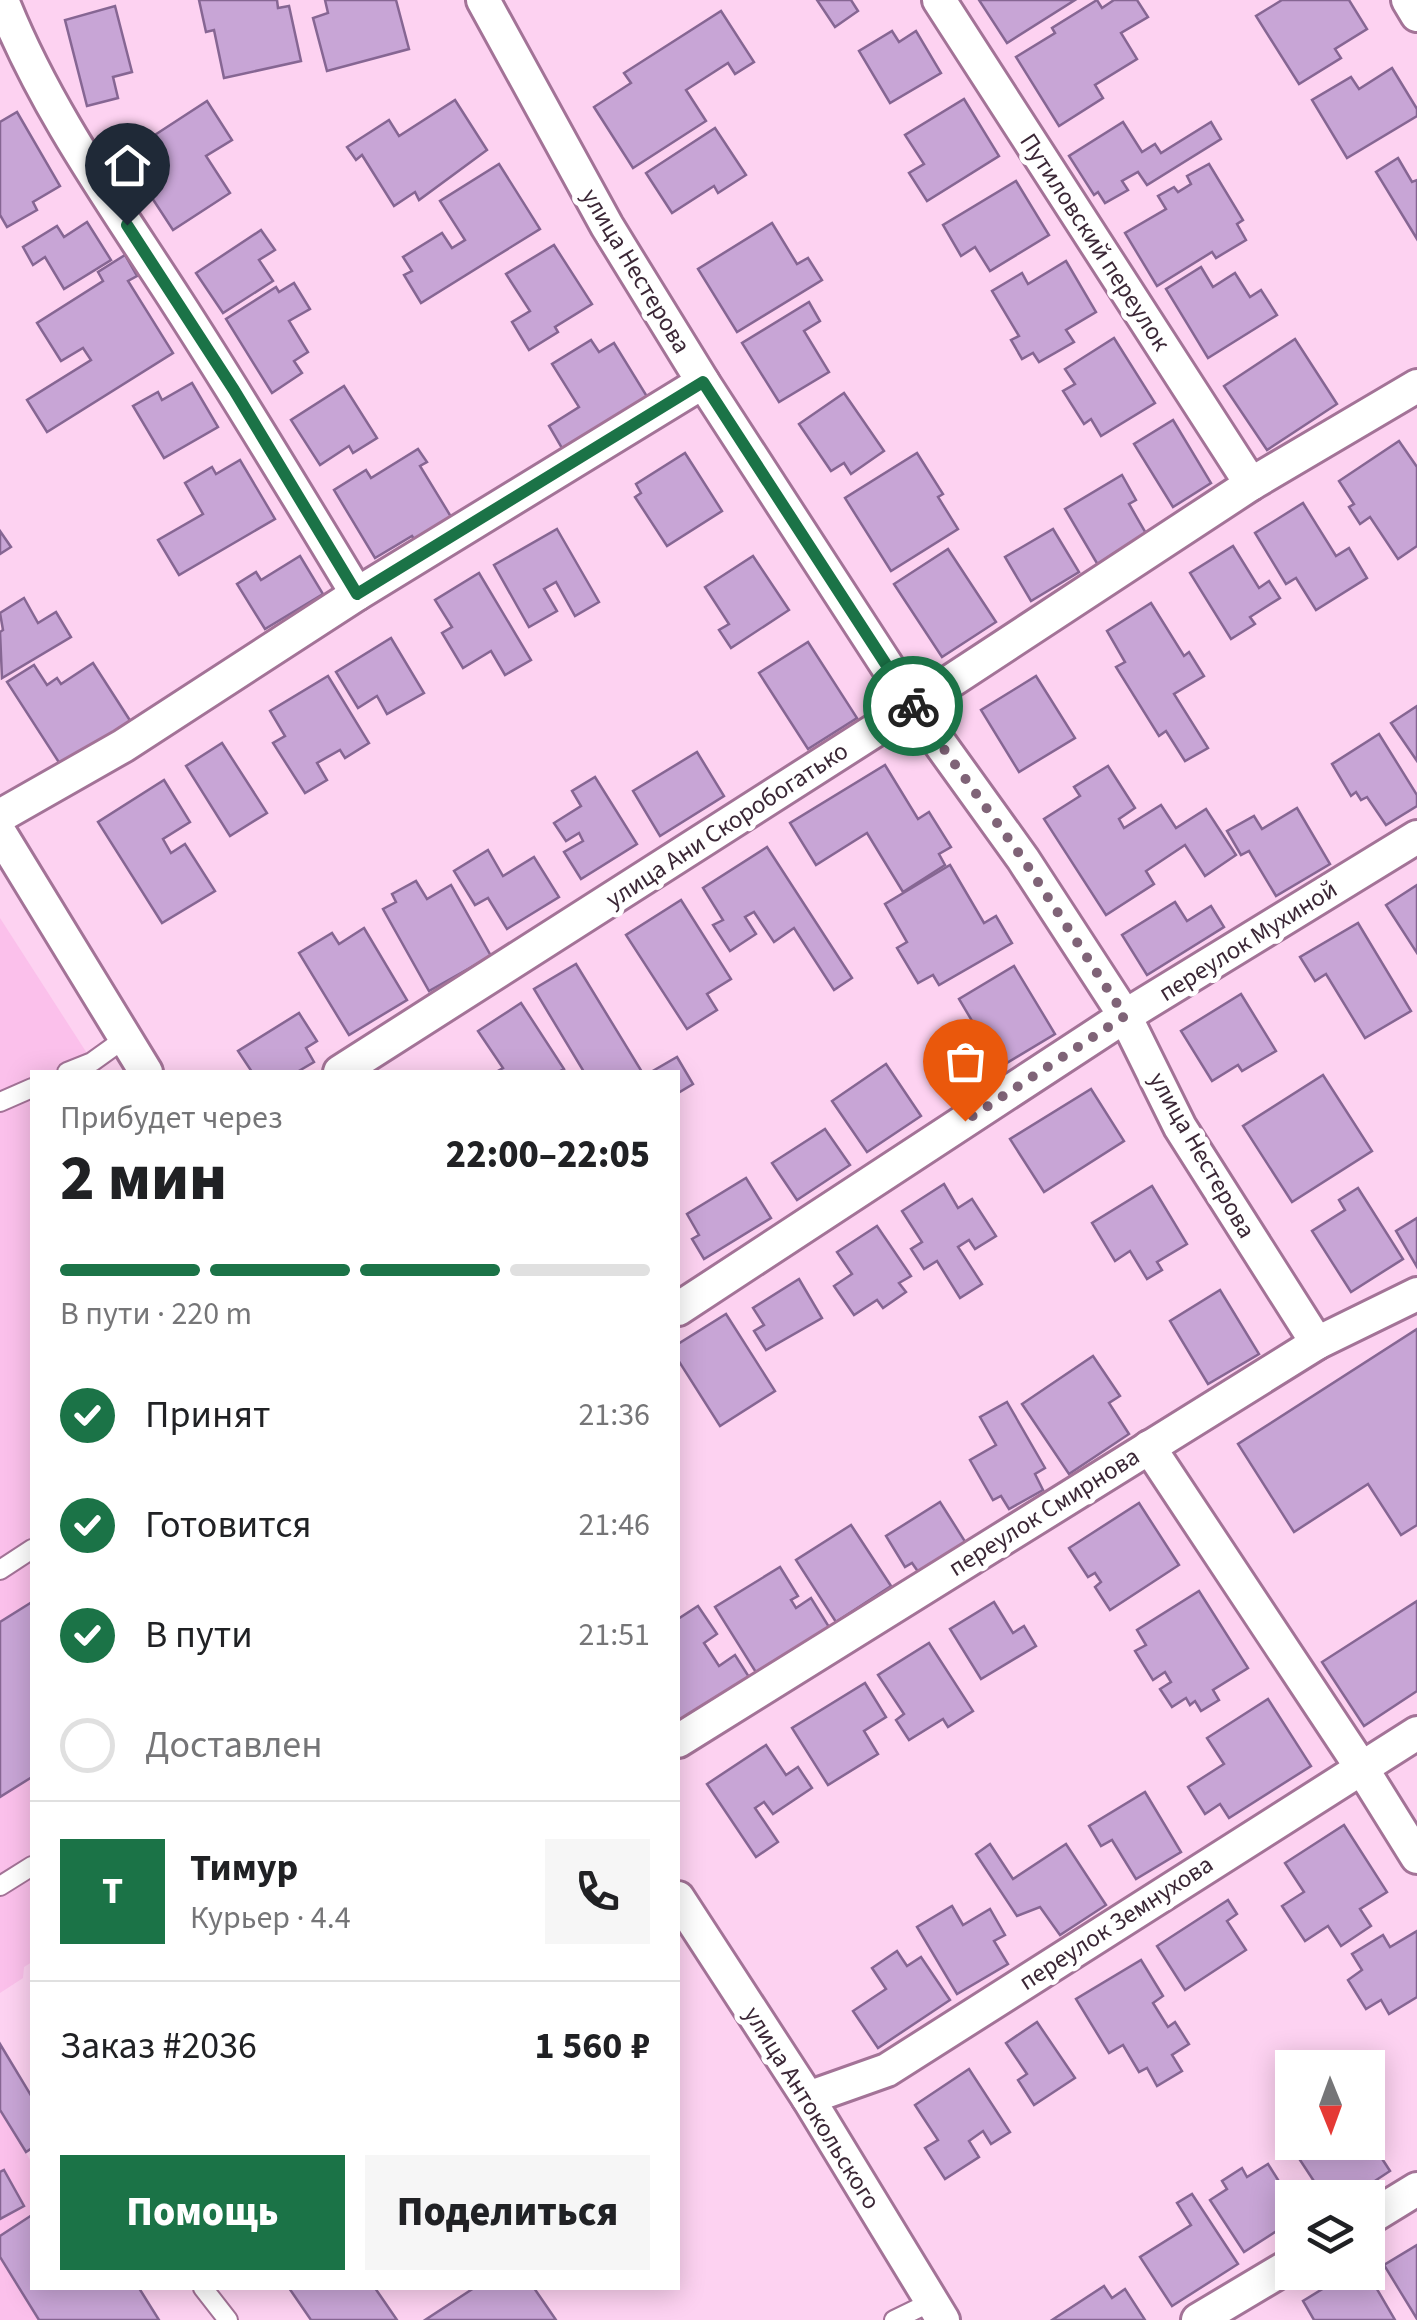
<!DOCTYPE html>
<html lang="ru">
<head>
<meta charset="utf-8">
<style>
  body { margin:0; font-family:"Source Sans 3",sans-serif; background:#f6f6f6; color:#202124; height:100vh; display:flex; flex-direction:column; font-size:38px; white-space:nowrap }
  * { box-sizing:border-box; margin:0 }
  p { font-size:32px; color:#757577 }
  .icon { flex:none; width:55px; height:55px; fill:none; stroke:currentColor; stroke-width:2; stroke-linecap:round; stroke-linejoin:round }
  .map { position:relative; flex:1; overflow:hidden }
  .details { position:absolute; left:30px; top:1070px; width:650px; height:1220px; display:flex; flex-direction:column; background:#fff; border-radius:0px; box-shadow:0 5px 25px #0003 }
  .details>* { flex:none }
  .needle { width:65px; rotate:179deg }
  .buttons { position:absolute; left:1275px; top:2050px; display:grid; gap:20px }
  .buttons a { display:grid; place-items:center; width:110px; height:110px; border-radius:0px; background:#fff; box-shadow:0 5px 25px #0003; font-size:50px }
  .pin { position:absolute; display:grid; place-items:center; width:85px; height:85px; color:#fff; margin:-102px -42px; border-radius:50% 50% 50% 0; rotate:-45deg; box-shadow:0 0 10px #0007 }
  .pin .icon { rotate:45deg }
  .courier { position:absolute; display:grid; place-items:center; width:100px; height:100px; margin:-50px; border:8px solid #1b7347; border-radius:50%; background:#fff; color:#222; box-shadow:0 2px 12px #0007 }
  .headline em { font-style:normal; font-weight:800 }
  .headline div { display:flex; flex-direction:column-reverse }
  .headline { display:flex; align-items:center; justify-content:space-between; height:170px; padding:0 30px }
  h1 { font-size:65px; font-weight:800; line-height:75px }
  .bar { display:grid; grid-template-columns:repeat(4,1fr); gap:15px 10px; align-content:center; height:120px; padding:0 30px }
  .bar i { height:12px; border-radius:8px; background:#e0e0e0 }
  .bar .active { background:#1b7347 }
  .bar p { grid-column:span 4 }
  .line { display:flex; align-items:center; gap:25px; padding:0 30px; border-top:2px solid #e0e0e0 }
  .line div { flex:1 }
  .round { display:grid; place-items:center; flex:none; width:105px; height:105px; border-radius:0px; background:#f6f6f6 }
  ol { padding:0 30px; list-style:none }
  li { display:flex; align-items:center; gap:30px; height:110px }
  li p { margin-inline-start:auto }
  li .icon { padding:10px; border-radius:50%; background:#1b7347; color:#fff; stroke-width:4 }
  li:last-child { color:#757577 }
  li i { width:55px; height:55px; border:5px solid #e0e0e0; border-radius:50% }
  .action { display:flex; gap:20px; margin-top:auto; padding:20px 30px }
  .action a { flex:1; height:115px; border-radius:0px; background:#1b7347; color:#fff; font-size:40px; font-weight:800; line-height:115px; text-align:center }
  .action a+a { background:#f6f6f6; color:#202124 }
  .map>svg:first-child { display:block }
  .built { fill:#fbc0eb }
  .building { fill:#c8a5d6; stroke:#866693; stroke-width:2.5 }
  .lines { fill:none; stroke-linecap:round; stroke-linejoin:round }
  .lane-casing { stroke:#a37397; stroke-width:22 }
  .street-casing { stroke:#a37397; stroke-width:38 }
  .lane { stroke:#fff; stroke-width:18 }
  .street { stroke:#fff; stroke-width:32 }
  .done { stroke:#7f6377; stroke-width:10; stroke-dasharray:0 18 }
  .route { stroke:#1b7347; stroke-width:12 }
  .labels { text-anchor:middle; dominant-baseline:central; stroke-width:10; stroke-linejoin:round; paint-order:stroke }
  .street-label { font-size:25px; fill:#3b2736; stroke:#fff }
</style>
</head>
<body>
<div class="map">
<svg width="1417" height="2320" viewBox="0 0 1417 2320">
  <rect width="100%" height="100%" fill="#fdd2f1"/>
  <g class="built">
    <polygon points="0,918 99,1072 32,1072 32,1962 24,1967 23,1978 0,1993"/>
    <polygon points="0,2044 32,2097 32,2148 26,2152 32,2164 32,2288 139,2288 159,2320 0,2320"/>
  </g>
  <g class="building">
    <polygon points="199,0 277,0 278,8 289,6 301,61 224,78 214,30 206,32"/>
    <polygon points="325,0 396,0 409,49 327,71 313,18 328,13"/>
    <polygon points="817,0 851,0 858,11 835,27"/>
    <polygon points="979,0 1075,0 1007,43"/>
    <polygon points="1097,0 1102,8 1114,0 1137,0 1148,17 1121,33 1137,59 1095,85 1103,98 1059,126 1016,57 1055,33 1052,28"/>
    <polygon points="1282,0 1349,0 1367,29 1335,49 1341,58 1299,84 1256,16"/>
    <polygon points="115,6 132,72 113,77 118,98 87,106 65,20"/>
    <polygon points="721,11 754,62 735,74 728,63 686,90 706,121 633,168 594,107 631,83 624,73"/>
    <polygon points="892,31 899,42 916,31 941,73 890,103 859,51"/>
    <polygon points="1392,68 1417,109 1417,116 1347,158 1312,100 1351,77 1359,89"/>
    <polygon points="964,99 999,156 927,201 909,173 924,164 905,135"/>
    <polygon points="455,100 487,150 419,200 415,192 394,206 362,155 356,160 347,147 389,120 399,136"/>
    <polygon points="207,101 232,140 206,156 230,193 173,230 124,155"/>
    <polygon points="17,112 60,186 33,202 37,210 7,227 0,215 0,122"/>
    <polygon points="1123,122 1142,152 1155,144 1161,153 1211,122 1221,139 1147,185 1138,172 1122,181 1128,190 1105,203 1098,192 1094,195 1069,156"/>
    <polygon points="715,128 746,175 718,193 714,186 672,213 646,173"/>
    <polygon points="1398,158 1412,182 1417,180 1417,239 1376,172"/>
    <polygon points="499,164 540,229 421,303 404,275 412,271 403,257 442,233 452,248 465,240 440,201"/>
    <polygon points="1209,164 1243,220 1237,224 1246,240 1216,258 1212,252 1157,286 1125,233 1166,209 1158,196 1174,187 1178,192 1191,184 1187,176"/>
    <polygon points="1016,181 1049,235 990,271 975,247 961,256 943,225"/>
    <polygon points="87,222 111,260 64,289 45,257 33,265 23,247 57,226 64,237"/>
    <polygon points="772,223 797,264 808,258 822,280 737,332 698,269"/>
    <polygon points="261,230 275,250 259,260 273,281 223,313 196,273"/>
    <polygon points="554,245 592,304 555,327 558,332 529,350 512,322 530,311 506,274"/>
    <polygon points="125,255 137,276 128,281 173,353 47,432 27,400 91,360 83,348 61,361 37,323 103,281 98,272"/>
    <polygon points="1066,261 1096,312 1066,330 1074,342 1039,362 1033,353 1022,359 1011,340 1019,336 992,291 1022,273 1028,284"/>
    <polygon points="1201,267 1213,287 1235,273 1250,297 1261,290 1277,315 1208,358 1166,289"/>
    <polygon points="294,283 310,309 289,321 308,352 294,361 302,373 272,393 226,319 276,287 279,292"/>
    <polygon points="809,302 820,321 804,331 829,372 779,402 742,343"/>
    <polygon points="1114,338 1155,403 1101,436 1091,419 1084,424 1063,391 1075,384 1065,369"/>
    <polygon points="1295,339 1337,404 1267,450 1224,386"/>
    <polygon points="591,340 599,352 614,343 651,403 566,455 549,426 579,407 552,364"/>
    <polygon points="192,383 218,427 164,458 133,406 158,392 162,400"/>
    <polygon points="344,386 377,438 353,453 349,446 320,465 291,420"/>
    <polygon points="844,393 884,451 851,474 844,463 831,471 799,424"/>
    <polygon points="1173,420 1211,483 1173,507 1134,444"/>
    <polygon points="1399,441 1417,467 1417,546 1398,559 1370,517 1360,524 1349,507 1354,504 1339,481"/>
    <polygon points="418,449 427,462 420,466 453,520 416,542 412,536 375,558 334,490 366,470 371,478"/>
    <polygon points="685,453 722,511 667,546 635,497 641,493 636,484"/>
    <polygon points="917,453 943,494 938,497 958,529 891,571 845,498"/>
    <polygon points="240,460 275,519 179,575 158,540 203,514 185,483 212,467 216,474"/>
    <polygon points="1122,475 1136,500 1129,504 1147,535 1098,565 1065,509"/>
    <polygon points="1303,503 1336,556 1349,548 1367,578 1316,610 1296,578 1286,584 1255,533"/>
    <polygon points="557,529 599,602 575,616 556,582 544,589 557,611 529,627 494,565"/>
    <polygon points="1053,529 1079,572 1031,601 1005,557"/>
    <polygon points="0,531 11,547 0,554"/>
    <polygon points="1233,546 1259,588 1269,581 1280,598 1250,617 1255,624 1231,639 1190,573"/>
    <polygon points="948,549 996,622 942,657 894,584"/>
    <polygon points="300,556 323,594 265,629 237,584 256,572 261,580"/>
    <polygon points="753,556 789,610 731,648 719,630 729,624 705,587"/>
    <polygon points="479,573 531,660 505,675 491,651 463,668 442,633 452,627 435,600"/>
    <polygon points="24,598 38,623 56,612 71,637 2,678 0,632 3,630 0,613"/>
    <polygon points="1151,603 1184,656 1189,652 1204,676 1174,694 1208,748 1185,761 1166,731 1159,736 1116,667 1125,662 1107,631"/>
    <polygon points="391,638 424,693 387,714 377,696 358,708 336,672"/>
    <polygon points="808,642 857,718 808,749 759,673"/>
    <polygon points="93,663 131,722 62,767 7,682 34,665 47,685 57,678 61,684"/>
    <polygon points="328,676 369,743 345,758 340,750 317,763 327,780 305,793 273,743 285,736 270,711"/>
    <polygon points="1036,676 1075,738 1019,772 981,710"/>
    <polygon points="1417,706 1417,761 1391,723"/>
    <polygon points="1379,734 1417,795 1417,806 1386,825 1367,797 1361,800 1356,792 1351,796 1332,764"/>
    <polygon points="222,743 267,813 230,836 186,766"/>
    <polygon points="697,752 724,796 660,836 633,791"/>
    <polygon points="885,765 918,819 929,812 951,847 939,854 945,865 903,892 867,833 816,865 790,823"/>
    <polygon points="1108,766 1135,808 1119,819 1124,828 1161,805 1176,828 1206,809 1236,855 1205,876 1185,845 1146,871 1154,884 1106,915 1044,819 1080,796 1074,787"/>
    <polygon points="595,777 637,844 581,879 564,852 583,841 579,833 566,841 554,823 581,806 572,791"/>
    <polygon points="164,780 190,822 163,839 171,853 185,844 215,891 162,923 98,822"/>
    <polygon points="1297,808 1330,864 1276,896 1249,851 1241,855 1227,831 1254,816 1262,829"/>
    <polygon points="767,847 852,978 834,990 794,928 774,942 754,912 745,917 756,934 730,951 713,925 723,920 703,888"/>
    <polygon points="488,850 503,876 534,857 559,897 507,929 488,898 475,905 454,871"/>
    <polygon points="950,865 984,923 996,916 1012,943 939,985 933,975 918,983 897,948 907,942 885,904"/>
    <polygon points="416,881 427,899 451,885 491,956 429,991 383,909 396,902 392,894"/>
    <polygon points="1417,885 1417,953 1386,905"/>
    <polygon points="681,900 731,979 707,994 717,1010 687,1029 626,935"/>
    <polygon points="1175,902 1187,921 1211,906 1224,927 1147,975 1122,935"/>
    <polygon points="1358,923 1411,1011 1365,1038 1326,974 1315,981 1300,957"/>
    <polygon points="364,928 407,1000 349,1035 299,953 332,933 339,944"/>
    <polygon points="576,964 642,1072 584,1072 534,989"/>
    <polygon points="1014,966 1055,1034 972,1084 957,1058 984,1041 959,999"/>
    <polygon points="1241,994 1276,1051 1242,1071 1238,1065 1212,1081 1181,1031"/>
    <polygon points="521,1003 564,1069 558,1072 496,1072 503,1068 478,1031"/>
    <polygon points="299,1013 317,1041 306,1048 314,1062 297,1072 252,1072 238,1051"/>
    <polygon points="677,1057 693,1084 678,1093 678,1072 651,1072"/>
    <polygon points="886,1064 921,1116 867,1152 832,1101"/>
    <polygon points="1323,1075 1372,1151 1292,1202 1243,1126"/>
    <polygon points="1091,1089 1124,1141 1044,1192 1010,1139"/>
    <polygon points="825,1129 850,1165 797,1200 772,1163"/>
    <polygon points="746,1178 771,1218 704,1259 692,1239 699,1235 687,1214"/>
    <polygon points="944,1184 958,1208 972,1199 996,1236 975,1249 969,1240 958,1247 982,1284 960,1298 937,1261 924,1269 911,1249 922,1242 902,1211"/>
    <polygon points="1152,1186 1187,1244 1157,1262 1162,1270 1147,1279 1130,1251 1115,1261 1092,1223"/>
    <polygon points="1358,1188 1403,1259 1351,1292 1312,1231 1345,1210 1339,1200"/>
    <polygon points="1417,1218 1417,1267 1396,1231"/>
    <polygon points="877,1226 911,1276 899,1283 906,1292 883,1308 877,1300 854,1315 834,1286 852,1274 837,1252"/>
    <polygon points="799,1279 822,1318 766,1350 754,1331 764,1325 753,1308"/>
    <polygon points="1220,1290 1259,1354 1208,1384 1170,1321"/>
    <polygon points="726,1314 775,1391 720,1426 678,1360 678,1344"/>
    <polygon points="1417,1329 1417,1525 1401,1535 1368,1484 1294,1532 1238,1444"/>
    <polygon points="1093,1356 1120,1396 1109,1403 1129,1434 1069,1474 1022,1404"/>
    <polygon points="1007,1402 1045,1468 1035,1474 1043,1490 1009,1509 1001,1496 993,1500 970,1460 996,1445 980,1417"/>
    <polygon points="940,1502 966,1543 919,1573 912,1563 905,1567 886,1536"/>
    <polygon points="1139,1503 1179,1565 1110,1610 1095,1587 1101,1582 1095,1573 1088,1577 1069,1548"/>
    <polygon points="851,1525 891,1586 836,1622 796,1560"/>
    <polygon points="780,1567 798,1596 791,1600 796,1608 811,1598 839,1643 757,1674 715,1607"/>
    <polygon points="1199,1591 1248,1668 1213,1690 1219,1700 1201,1711 1195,1701 1190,1705 1186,1698 1172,1707 1160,1689 1171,1682 1165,1672 1153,1680 1135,1651 1146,1645 1137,1630"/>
    <polygon points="1417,1601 1417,1691 1364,1726 1322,1662"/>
    <polygon points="32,1602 32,1777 0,1797 0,1622"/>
    <polygon points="994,1602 1013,1633 1024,1626 1036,1646 981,1679 950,1629"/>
    <polygon points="698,1606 717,1634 704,1643 719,1666 735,1655 756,1688 678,1729 678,1619"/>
    <polygon points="929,1643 973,1711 948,1727 943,1719 909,1740 896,1720 904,1714 878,1675"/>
    <polygon points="865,1683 886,1717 864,1731 878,1754 828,1785 792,1728"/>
    <polygon points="1268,1699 1311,1766 1229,1818 1220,1804 1205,1814 1188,1787 1224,1764 1207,1738"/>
    <polygon points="766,1745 786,1775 798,1767 812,1788 773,1814 764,1802 755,1808 778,1842 756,1857 707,1784"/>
    <polygon points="1145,1792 1181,1852 1136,1879 1112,1840 1101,1846 1089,1826"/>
    <polygon points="1344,1825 1387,1892 1360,1909 1371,1926 1341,1946 1328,1926 1305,1941 1282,1906 1304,1892 1285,1863"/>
    <polygon points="990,1844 1013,1879 1066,1844 1106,1905 1060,1935 1040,1907 1017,1916 976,1854"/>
    <polygon points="1228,1900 1237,1914 1227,1921 1246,1950 1185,1990 1157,1946"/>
    <polygon points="952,1906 963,1925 990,1909 1005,1935 994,1941 1008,1964 957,1994 917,1927"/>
    <polygon points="1417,1931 1417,1997 1389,2014 1381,2000 1366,2009 1348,1980 1362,1970 1352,1954 1383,1935 1390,1947"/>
    <polygon points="897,1951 907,1966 921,1957 950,2000 878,2048 853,2011 886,1989 872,1968"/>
    <polygon points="1141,1960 1163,1996 1153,2003 1168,2027 1175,2022 1189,2044 1172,2055 1182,2071 1157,2086 1147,2068 1139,2072 1123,2045 1109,2053 1076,1999"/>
    <polygon points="1037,2022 1075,2078 1034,2105 1018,2080 1027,2074 1006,2043"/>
    <polygon points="0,2044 32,2097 32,2148 26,2152 0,2110"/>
    <polygon points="969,2069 1010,2132 991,2144 983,2131 969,2141 979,2157 945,2179 925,2148 938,2140 915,2105"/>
    <polygon points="1292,2119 1292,2142 1368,2142 1368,2137 1390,2171 1349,2198 1325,2198 1279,2128"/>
    <polygon points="1268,2164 1292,2202 1292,2238 1283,2227 1244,2252 1210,2200 1227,2189 1222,2181 1242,2168 1247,2177"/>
    <polygon points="4,2170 24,2206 0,2219 0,2172"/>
    <polygon points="1192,2194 1238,2264 1172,2306 1140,2257 1191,2225 1177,2203"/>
    <polygon points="32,2215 32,2288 139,2288 159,2320 39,2320 0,2257 0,2236"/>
    <polygon points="1417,2245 1417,2319 1384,2265"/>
    <polygon points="1350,2272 1367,2272 1395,2320 1314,2320 1303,2301"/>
    <polygon points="1104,2286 1112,2298 1125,2289 1145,2320 1052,2320"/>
    <polygon points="289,2288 375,2288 397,2320 311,2320"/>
    <polygon points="474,2288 534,2288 556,2320 425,2320"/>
  </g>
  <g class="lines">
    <g class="lane-casing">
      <g id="lane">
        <polyline points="67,1072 92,1062 124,1039"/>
        <polyline points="0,1102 32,1088"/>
        <polyline points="0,1570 32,1549"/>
        <polyline points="0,1886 32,1866"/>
        <polyline points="203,2288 228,2320"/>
        <polyline points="894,2320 931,2302"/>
      </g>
    </g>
    <g class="street-casing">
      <g id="street">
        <path d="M2,0C45,109 114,204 177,302C239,398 298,496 357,594"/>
        <polyline points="483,0 607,226 703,382 913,706 1023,859 1125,1016 1180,1127 1317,1343"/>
        <polyline points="939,0 1251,484"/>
        <polyline points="1408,0 1417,15"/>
        <polyline points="0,816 123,746 357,594 703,382"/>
        <polyline points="0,833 146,1072"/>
        <polyline points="340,1072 913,706 1251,484 1417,386"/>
        <polyline points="678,1309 1125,1016 1417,837"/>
        <polyline points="1149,1447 1361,1767 1417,1857"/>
        <polyline points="678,1741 1317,1343 1417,1294"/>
        <polyline points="678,1898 808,2098 943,2320"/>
        <polyline points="808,2098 887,2070 1417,1733"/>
        <polyline points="1368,2219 1417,2189"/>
        <polyline points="1198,2320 1292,2264"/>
      </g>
    </g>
    <use href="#lane" class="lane"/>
    <use href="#street" class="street"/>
  </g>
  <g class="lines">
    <polyline class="done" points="913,706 1023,859 1125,1016 965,1121"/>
    <polyline class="route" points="127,225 234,390 357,594 703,382 913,706"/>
  </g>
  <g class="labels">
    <g class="street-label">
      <text transform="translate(1095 242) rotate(57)">Путиловский переулок</text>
      <text transform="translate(636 271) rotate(59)">улица Нестерова</text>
      <text transform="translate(727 825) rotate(-33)">улица Ани Скоробогатько</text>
      <text transform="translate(1248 941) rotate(-32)">переулок Мухиной</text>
      <text transform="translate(1202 1155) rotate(60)">улица Нестерова</text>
      <text transform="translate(1044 1512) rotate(-32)">переулок Смирнова</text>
      <text transform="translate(1116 1923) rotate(-33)">переулок Земнухова</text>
      <text transform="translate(812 2108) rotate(58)">улица Антокольского</text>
    </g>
  </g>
</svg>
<div class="buttons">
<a><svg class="needle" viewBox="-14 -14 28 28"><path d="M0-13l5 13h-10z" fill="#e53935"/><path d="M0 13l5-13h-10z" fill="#757577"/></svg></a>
<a><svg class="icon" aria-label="layers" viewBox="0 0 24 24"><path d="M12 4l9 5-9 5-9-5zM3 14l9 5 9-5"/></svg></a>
</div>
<div class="pin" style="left:965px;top:1121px;background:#ea580c"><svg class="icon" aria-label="bag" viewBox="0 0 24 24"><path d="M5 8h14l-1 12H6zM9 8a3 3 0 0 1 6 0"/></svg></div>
<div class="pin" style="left:127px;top:225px;background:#1f2937"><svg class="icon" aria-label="home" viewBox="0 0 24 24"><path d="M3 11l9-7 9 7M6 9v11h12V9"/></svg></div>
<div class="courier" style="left:913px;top:706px"><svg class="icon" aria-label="bike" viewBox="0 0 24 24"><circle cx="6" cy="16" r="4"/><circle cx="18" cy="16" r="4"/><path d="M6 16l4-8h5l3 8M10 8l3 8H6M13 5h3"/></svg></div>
<section class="details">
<div class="headline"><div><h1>2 мин</h1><p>Прибудет через</p></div><em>22:00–22:05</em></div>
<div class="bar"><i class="active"></i><i class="active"></i><i class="active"></i><i></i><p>В пути · 220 m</p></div>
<ol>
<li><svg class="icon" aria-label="check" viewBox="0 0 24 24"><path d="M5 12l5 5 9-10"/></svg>Принят<p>21:36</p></li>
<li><svg class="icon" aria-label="check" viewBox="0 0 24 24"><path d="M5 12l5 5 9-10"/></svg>Готовится<p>21:46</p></li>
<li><svg class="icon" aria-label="check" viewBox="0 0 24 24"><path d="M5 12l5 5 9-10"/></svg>В пути<p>21:51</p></li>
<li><i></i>Доставлен</li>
</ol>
<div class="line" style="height:180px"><b class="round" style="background:#1b7347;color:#fff">Т</b><div><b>Тимур</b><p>Курьер · 4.4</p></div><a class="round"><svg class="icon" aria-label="phone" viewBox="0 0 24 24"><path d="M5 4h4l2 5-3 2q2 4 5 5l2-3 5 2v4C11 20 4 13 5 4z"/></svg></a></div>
<div class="line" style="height:130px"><div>Заказ #2036</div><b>1 560 ₽</b></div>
<div class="action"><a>Помощь</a><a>Поделиться</a></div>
</section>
</div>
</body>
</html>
